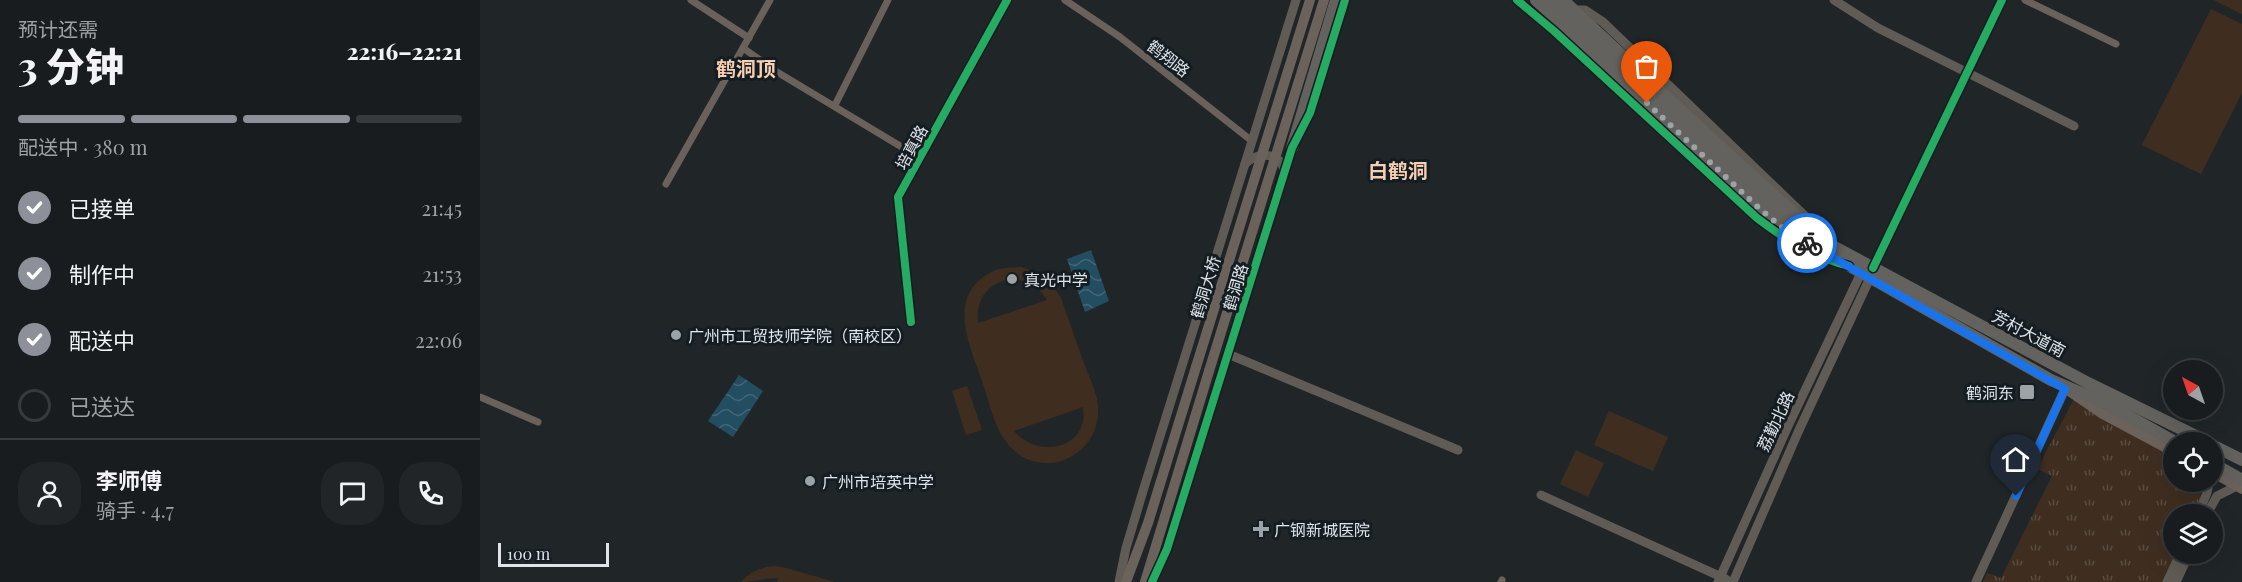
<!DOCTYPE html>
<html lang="zh">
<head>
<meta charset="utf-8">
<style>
  body { margin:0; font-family:"Playfair Display","Noto Sans SC",serif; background:#212527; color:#f1f3f6; height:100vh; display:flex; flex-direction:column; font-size:22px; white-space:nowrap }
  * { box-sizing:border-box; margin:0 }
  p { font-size:20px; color:#9fa1a4 }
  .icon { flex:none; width:33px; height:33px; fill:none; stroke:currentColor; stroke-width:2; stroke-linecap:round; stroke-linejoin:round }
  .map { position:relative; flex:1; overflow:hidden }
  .sheet { display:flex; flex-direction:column; background:#181c1e; width:480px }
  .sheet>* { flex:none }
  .needle { width:39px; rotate:320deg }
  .fabs { position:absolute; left:1683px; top:360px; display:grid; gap:12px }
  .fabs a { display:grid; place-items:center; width:60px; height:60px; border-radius:50%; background:#181c1e; box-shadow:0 6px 24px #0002,0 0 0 2px #363a3c; font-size:30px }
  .scale { position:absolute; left:18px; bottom:15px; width:111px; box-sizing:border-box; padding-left:6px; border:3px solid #dee4e8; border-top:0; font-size:16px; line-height:21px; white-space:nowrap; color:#dee4e8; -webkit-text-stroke:4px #141d22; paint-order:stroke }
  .pin { position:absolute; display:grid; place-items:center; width:51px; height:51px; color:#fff; margin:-62px -26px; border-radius:50% 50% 50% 0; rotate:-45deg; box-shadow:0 0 6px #0007 }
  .pin .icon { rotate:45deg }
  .courier { position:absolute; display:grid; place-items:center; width:60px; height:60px; margin:-30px; border:4px solid #1a73e8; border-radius:50%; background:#fff; color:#222; box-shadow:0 2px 8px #0007 }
  .headline em { font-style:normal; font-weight:800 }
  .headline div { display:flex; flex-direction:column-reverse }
  .headline { display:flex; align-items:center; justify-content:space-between; height:102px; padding:0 18px }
  h1 { font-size:39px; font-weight:800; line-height:45px }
  .bar { display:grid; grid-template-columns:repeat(4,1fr); gap:9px 6px; align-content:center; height:72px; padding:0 18px }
  .bar i { height:8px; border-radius:4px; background:#363a3c }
  .bar .selected { background:#8c9099 }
  .bar p { grid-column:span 4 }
  .line { display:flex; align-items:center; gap:15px; padding:0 18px; border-top:2px solid #363a3c }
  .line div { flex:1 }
  .round { display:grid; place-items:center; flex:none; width:63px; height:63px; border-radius:24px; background:#212527 }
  ol { padding:0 18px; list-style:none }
  li { display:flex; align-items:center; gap:18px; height:66px }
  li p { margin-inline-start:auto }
  li .icon { padding:6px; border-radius:50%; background:#8c9099; color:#fff; stroke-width:4 }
  li:last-child { color:#9fa1a4 }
  li i { width:33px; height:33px; border:3px solid #363a3c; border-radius:50% }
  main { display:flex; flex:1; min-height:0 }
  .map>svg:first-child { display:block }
  .park { fill:url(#park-tufts) }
  .pitch { fill:#3f2e20; fill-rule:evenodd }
  .water { fill:url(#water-waves) }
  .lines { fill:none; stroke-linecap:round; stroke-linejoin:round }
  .street { stroke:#6a625a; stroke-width:7 }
  .secondary { stroke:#615b55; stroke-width:9 }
  .primary { stroke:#6a625b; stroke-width:10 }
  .highway { stroke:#64625e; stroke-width:12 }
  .primary-bridge { stroke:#6a625b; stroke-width:10 }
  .highway-bridge { stroke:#64625e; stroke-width:12 }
  .cycleway-casing { stroke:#141d22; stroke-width:11 }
  .cycleway { stroke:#26ab63; stroke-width:8 }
  .done { stroke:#9ca2a5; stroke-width:6; stroke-dasharray:0 10.8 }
  .route { stroke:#1a73e8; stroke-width:8 }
  .poi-dot { fill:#9ca2a5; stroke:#141d22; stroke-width:2 }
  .labels { text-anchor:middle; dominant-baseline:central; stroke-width:6; stroke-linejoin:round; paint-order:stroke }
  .street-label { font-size:16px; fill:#dee4e8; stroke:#141d22 }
  .poi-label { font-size:16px; fill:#dee4e8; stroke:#141d22; text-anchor:start }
  .quarter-label { font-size:20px; font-weight:bold; fill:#f8cfb2; stroke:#141d22 }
</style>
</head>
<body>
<main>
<section class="sheet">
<div class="headline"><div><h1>3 分钟</h1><p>预计还需</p></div><em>22:16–22:21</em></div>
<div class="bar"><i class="selected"></i><i class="selected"></i><i class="selected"></i><i></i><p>配送中 · 380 m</p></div>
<ol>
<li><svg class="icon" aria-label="check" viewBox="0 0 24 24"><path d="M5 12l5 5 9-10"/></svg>已接单<p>21:45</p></li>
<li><svg class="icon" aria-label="check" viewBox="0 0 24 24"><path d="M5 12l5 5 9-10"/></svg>制作中<p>21:53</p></li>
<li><svg class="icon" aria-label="check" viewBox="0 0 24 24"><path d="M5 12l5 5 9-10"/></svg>配送中<p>22:06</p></li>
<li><i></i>已送达</li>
</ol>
<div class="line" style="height:108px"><a class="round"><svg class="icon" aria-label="person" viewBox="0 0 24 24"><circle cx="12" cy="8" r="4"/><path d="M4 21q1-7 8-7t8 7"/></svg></a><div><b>李师傅</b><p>骑手 · 4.7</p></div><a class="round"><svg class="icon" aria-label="chat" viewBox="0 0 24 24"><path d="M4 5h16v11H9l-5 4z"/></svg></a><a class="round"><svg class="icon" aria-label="phone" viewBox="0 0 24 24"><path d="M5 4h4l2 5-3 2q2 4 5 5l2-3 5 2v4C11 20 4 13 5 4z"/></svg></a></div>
</section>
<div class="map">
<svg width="1762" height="582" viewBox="0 0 1762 582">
  <defs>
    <pattern id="park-tufts" width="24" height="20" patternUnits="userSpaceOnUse" patternTransform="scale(1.5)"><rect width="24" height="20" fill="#3f2e20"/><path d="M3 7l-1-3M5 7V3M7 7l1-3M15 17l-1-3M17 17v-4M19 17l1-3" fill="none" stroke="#5a4c40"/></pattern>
    <pattern id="water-waves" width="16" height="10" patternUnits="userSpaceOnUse" patternTransform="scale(1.5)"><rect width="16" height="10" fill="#234d60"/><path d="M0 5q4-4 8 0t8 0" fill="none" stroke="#426677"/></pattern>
  </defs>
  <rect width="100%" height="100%" fill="#202628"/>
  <g class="park">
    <polygon points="1734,0 1762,0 1762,14"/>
    <polygon points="1594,399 1693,457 1694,482 1719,482 1722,485 1719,505 1714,514 1694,514 1694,554 1695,554 1682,582 1503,582 1507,573 1521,578 1572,476 1557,469"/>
  </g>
  <g class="pitch">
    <polygon points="1731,9 1762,24 1762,93 1721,174 1662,145"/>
    <path d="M541,267C560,273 570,281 581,298C588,318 595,338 602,358C607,373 617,391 618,406C620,431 606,451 584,460C569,466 548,463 536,452C516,436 511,408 503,384C490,346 464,294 514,271C522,267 533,268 541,267ZM530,279C547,280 558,285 567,300L498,323C496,300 506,284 530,279ZM603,407C610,448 559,460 534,431Z"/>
    <polygon points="487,386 502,430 486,435 472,391"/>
    <polygon points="1129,411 1188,437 1173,471 1114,445"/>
    <polygon points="1096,450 1124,463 1108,497 1080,484"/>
    <path d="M296,566L306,568L355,582H297L298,578C285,578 274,582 261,582C271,571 281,567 296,566Z"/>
  </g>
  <g class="water">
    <polygon points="611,250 629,301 605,312 587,259"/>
    <polygon points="259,375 283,391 253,437 228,421"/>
  </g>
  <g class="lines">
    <g class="street">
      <polyline points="211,0 269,38"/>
      <polyline points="585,0 640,37 772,141"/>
      <polyline points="1545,0 1636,44"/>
      <polyline points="263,48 297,72 440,158"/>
      <polyline points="355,105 408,0"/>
      <polyline points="186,184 290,0"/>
      <polyline points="1393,268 1522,0"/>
      <polyline points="431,322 418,197 527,0"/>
      <polyline points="0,397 58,422"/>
      <polyline points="1021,582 1022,580"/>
    </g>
    <g class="secondary">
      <polyline points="1037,0 1074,31 1269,211 1310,242 1341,259 1358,263"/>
      <polyline points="1354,0 1398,28 1594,126"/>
      <polyline points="1090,10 1105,10 1123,22 1351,241"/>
      <path d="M765,164C779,151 800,152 805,172"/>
      <polyline points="748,354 978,450"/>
      <polyline points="1061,495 1246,579"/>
      <polyline points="1718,514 1727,493 1729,482"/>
      <polyline points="1727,514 1737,496 1757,486"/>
      <polyline points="639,582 646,548 663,491 816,0"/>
      <polyline points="672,582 687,549 812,148 830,113 865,0"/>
      <polyline points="1238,582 1309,424 1381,273"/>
      <polyline points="1253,582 1319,430 1390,278"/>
      <polyline points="1496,582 1585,389"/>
      <polyline points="1687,582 1700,554"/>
      <polyline points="1696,582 1709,554"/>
    </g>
    <g class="primary">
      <polyline points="1589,391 1621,413 1694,452"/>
      <polyline points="1732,472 1762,489"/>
      <polyline points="646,582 668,523 716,367"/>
      <polyline points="665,582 729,371"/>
    </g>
    <g class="highway">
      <polyline points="1211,120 1322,221"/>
      <polyline points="1205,127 1283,199 1321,229 1608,383 1728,442"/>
      <path d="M1200,134C1243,174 1285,223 1338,248L1571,380L1627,404L1695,442"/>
      <polyline points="812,148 856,0"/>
      <polyline points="1732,445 1762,460"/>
      <polyline points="1732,463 1762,480"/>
    </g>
    <g class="primary-bridge">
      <polyline points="716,367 830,0"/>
      <polyline points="729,371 844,0"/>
    </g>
    <g class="highway-bridge">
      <polyline points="1056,0 1200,134"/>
      <polyline points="1069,0 1205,127"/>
      <polyline points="1083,0 1211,120"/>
    </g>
    <g class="cycleway-casing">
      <g id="cycleway">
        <path d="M1037,0L1074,31L1277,218C1309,242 1330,256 1369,266"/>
        <polyline points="1393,268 1522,0"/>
        <polyline points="431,322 418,197 527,0"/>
        <polyline points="672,582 687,549 812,148 830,113 865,0"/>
      </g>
    </g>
    <use href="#cycleway" class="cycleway"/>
  </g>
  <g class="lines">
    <polyline class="done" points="1167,103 1281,210 1309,233 1327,243"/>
    <polyline class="route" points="1327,243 1585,389 1536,496"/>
  </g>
  <g class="poi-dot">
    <circle cx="532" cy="279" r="6"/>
    <circle cx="196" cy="335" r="6"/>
    <rect x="1539" y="384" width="16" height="16" rx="3"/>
    <circle cx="330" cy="481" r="6"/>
    <path d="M778 520h6v6h6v6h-6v6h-6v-6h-6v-6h6z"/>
  </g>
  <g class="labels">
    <g class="street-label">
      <text transform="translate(689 58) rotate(38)">鹤翔路</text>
      <text transform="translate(431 147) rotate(-61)">培真路</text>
      <text transform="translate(725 287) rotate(-73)">鹤洞大桥</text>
      <text transform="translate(755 287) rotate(-73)">鹤洞路</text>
      <text transform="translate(1549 333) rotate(28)">芳村大道南</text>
      <text transform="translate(1295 421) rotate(-65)">荔勤北路</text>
    </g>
    <g class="poi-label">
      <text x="544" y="279">真光中学</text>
      <text x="208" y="335">广州市工贸技师学院（南校区）</text>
      <text x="1534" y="392" text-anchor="end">鹤洞东</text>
      <text x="342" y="481">广州市培英中学</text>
      <text x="794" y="529">广钢新城医院</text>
    </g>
    <g class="quarter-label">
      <text x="266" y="67">鹤洞顶</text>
      <text x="918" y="169">白鹤洞</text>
    </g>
  </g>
</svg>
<div class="fabs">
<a><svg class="needle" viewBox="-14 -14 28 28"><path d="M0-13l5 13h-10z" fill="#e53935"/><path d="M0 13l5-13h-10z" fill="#9fa1a4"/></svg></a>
<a><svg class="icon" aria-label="locate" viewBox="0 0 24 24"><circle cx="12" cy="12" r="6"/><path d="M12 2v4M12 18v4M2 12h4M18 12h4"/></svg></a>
<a><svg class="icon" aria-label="layers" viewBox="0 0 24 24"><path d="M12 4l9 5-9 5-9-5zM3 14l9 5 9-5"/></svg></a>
</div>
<div class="scale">100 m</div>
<div class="pin" style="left:1167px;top:103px;background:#ea580c"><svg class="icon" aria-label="bag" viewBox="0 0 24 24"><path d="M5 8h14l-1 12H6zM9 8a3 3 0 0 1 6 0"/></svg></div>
<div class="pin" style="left:1536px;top:496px;background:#1f2937"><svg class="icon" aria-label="home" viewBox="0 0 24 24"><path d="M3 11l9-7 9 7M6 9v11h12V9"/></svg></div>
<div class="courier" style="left:1327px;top:243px"><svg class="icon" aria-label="bike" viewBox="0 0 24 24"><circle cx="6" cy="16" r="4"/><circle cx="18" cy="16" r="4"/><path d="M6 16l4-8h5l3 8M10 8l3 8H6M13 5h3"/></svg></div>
</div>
</main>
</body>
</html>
